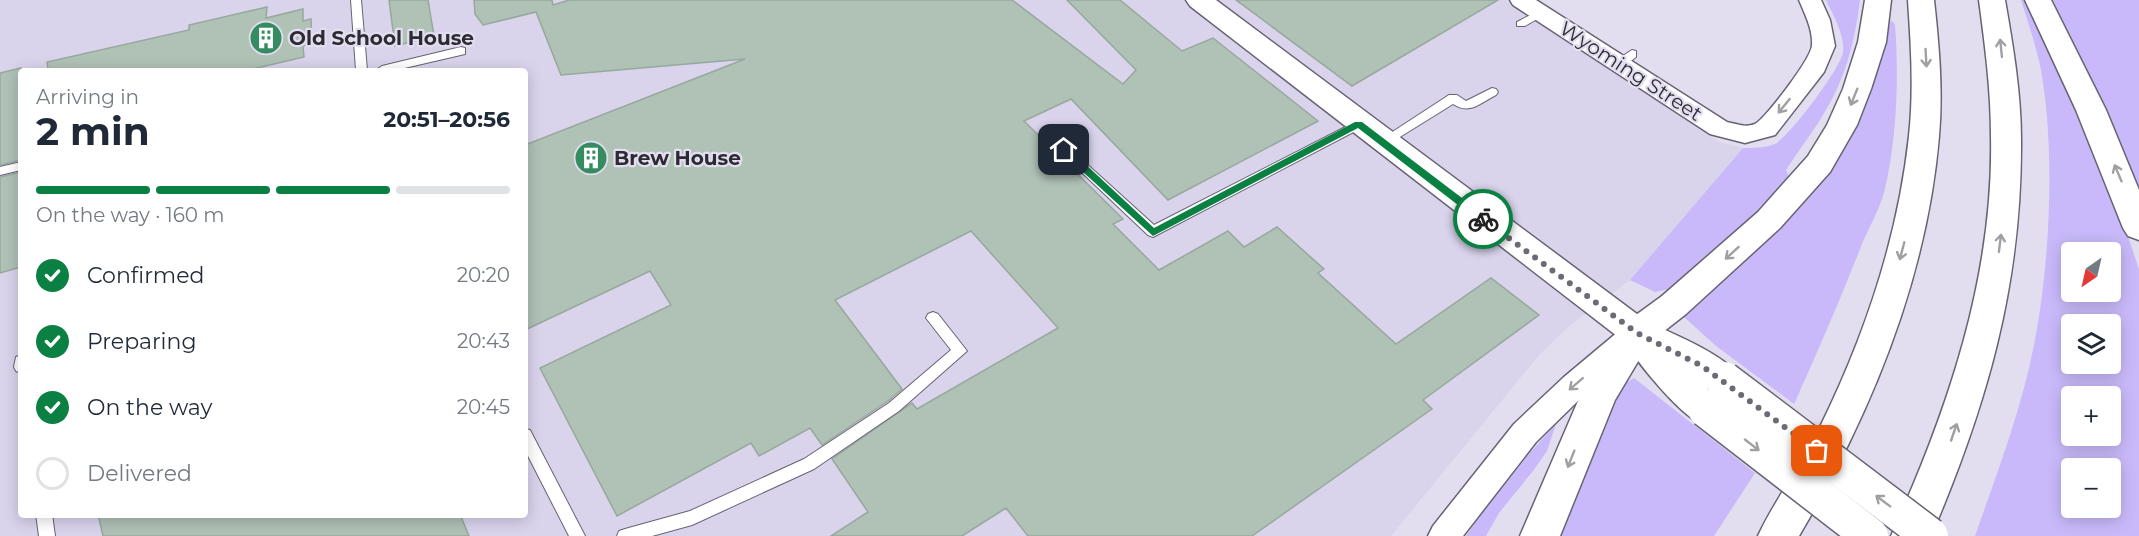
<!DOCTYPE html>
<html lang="en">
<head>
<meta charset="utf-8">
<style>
  body { margin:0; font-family:Montserrat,sans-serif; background:#f6f6f7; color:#1f2937; height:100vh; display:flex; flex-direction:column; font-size:22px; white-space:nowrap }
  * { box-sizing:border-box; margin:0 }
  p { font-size:20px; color:#747a83 }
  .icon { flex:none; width:33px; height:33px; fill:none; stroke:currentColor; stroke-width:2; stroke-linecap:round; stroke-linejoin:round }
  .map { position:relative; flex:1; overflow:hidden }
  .panel { position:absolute; left:18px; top:68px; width:510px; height:450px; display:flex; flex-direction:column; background:#fff; border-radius:6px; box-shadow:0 3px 15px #0003 }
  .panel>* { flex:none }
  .needle { width:39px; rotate:214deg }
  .tools { position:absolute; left:2061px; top:242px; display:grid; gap:12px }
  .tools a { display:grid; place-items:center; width:60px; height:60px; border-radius:6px; background:#fff; box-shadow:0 3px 15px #0003; font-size:30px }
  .pin { position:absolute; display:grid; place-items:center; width:51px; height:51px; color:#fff; margin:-26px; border-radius:12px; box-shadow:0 3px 9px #0006 }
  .courier { position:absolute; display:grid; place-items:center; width:60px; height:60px; margin:-30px; border:4px solid #0b8043; border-radius:50%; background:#fff; color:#222; box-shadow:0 2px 8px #0007 }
  .head em { font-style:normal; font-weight:700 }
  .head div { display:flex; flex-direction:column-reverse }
  .head { display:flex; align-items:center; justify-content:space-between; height:102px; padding:0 18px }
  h1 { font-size:39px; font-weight:700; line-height:45px }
  .bar { display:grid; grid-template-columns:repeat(4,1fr); gap:9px 6px; align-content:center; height:72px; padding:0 18px }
  .bar i { height:8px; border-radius:4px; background:#e0e1e3 }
  .bar .active { background:#0b8043 }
  .bar p { grid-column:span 4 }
  ol { padding:0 18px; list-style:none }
  li { display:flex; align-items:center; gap:18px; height:66px }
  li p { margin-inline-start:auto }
  li .icon { padding:6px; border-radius:50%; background:#0b8043; color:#fff; stroke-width:4 }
  li:last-child { color:#747a83 }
  li i { width:33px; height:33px; border:3px solid #e0e1e3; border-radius:50% }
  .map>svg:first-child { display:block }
  .built { fill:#d9d3ec; fill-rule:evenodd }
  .green { fill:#c9b9fa; fill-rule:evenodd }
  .building { fill:#b0c1b6; stroke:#97a89d; stroke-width:1.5 }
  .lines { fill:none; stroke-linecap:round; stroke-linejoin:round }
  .lane-casing { stroke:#676372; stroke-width:2 }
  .street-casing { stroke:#676372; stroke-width:3 }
  .secondary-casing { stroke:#676372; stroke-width:3 }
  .highway-casing { stroke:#676372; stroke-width:3 }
  .lane { fill:#fff; fill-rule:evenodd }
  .street { fill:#fff; fill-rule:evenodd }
  .secondary { fill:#fff; fill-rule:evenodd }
  .highway { fill:#fff; fill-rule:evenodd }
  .secondary-bridge-casing { stroke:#676372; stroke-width:39; stroke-linecap:butt }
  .secondary-bridge { stroke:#fff; stroke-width:36 }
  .oneway { stroke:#a0a0a3 }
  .route { fill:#0b8043 }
  .done { stroke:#6c6a74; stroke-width:6; stroke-dasharray:0 10.8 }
  .labels { text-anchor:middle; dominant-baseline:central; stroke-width:4.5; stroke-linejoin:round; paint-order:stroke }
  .poi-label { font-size:20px; font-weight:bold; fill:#2d2b32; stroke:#e2def0; text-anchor:start }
  .street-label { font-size:20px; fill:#2d2b32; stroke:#e2def0 }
</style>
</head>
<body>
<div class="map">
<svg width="2139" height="536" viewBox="0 0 2139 536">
  <rect width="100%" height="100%" fill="#e2def0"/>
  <path class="built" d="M0,0H1505L1719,142L1743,148L1630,280L1573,323L1540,354L1391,536H0ZM21,70H525V514H21Z"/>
  <g class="green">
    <path d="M1826,0H1860C1856,34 1848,69 1832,99C1819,124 1801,147 1786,170L1789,177L1750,218L1674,288L1655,292L1630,280L1743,148C1754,148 1765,148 1775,144C1789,137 1841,68 1843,52C1845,35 1833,15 1826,0Z"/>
    <path d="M2021,0H2028L2119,210L2139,269V536H1975C1997,473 2021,411 2034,345C2050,264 2056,147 2040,65C2035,43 2028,22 2021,0ZM2072,252H2110V291H2072ZM2072,324H2110V363H2072ZM2072,396H2110V435H2072ZM2072,468H2110V507H2072Z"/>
    <polygon points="2045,0 2139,0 2139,198"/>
    <path d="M1891,20L1895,24C1899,79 1897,135 1885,189C1880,209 1870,225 1862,244C1841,298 1818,351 1794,404L1716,346L1684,317L1774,234L1813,191L1839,156L1875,72Z"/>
    <polygon points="1634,378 1755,473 1714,536 1555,536 1620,386"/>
    <polygon points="1556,424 1547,451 1533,471 1499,513 1486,536 1466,536 1501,485"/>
  </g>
  <g class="building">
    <polygon points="389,0 428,0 434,36 395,46"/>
    <polygon points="474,0 552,0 553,5 569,0 1012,0 1123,84 1136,70 1067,0 1120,0 1182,51 1213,38 1318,121 1168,200 1071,99 1024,121 1123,219 1113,224 1159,270 1228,231 1244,247 1277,227 1324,269 1318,273 1396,344 1491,278 1539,315 1423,400 1432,409 1252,536 1028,536 1006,508 962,536 831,536 868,512 832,459 912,403 917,409 1058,328 971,231 835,300 902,389 888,401 822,445 810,428 759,456 751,443 617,516 540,368 671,305 650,271 525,330 525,145 745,59 561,75 536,12 483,25 475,14"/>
    <polygon points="1236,0 1498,0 1352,86"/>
    <polygon points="267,7 266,18 303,9 303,21 311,19 312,44 303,46 304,57 249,70 48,70 47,62 189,30 189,25"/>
    <polygon points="21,68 21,160 0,165 0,73"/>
    <polygon points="21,172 21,267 0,273 0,177"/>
    <polygon points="98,514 460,514 469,536 103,536"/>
  </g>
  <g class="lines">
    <g class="lane-casing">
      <g id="lane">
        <polygon points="351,0 361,0 367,70 356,70"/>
        <polygon points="1540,10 1546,13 1544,15 1525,26 1517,26 1517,22"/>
        <polygon points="461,47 465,48 465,54 396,70 376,70 382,66"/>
        <polygon points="1632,50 1636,51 1636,57 1623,67 1615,67 1613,64 1615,61"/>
        <path d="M1492,88L1496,89L1498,92L1496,95C1480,103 1470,115 1453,104L1387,145L1383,146L1377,142L1449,95H1457L1466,101Z"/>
        <polygon points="1359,120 1363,121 1365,124 1363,127 1153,237 1148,235 1058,150 1060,147 1068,147 1154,225"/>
        <polygon points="21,162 21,170 0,175 0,167"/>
        <polygon points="933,312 938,314 967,351 899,411 814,469 692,525 652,536 617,536 619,531 625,529 690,511 804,459 889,403 951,350 926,318 928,314"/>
        <polygon points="21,355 21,373 16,371 14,367 16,357"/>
        <polygon points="525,429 530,430 585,536 569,536 525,450"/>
        <polygon points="36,514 52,514 55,536 39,536"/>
      </g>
    </g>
    <g class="street-casing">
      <g id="street">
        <path d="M1510,0H1536L1727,122C1737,124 1745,128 1755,124C1765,119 1812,58 1812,45C1813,30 1805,14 1799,0H1821L1830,20L1835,46L1824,72L1775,135L1745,143L1710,134L1513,5Z"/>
        <polygon points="1629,328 1639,331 1643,339 1639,347 1584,395 1536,442 1463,536 1428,536 1433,526 1514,424 1564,377 1619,331"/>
      </g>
    </g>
    <g class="secondary-casing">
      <path id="secondary" d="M1186,0H1216L1649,323C1674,334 1730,357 1742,380L1737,390L1724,395L1707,388L1719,398L1724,409L1719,420C1715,421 1709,424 1705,424C1686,423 1636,361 1626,343L1190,6Z"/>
    </g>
    <g class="highway-casing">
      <g id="highway">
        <polygon points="1865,0 1891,0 1886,42 1871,89 1857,125 1830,172 1780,228 1686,314 1649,343 1615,400 1560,536 1520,536 1581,394 1625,323 1662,296 1758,212 1808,156 1827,125 1843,89 1858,42"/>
        <path d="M1908,0H1934C1939,45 1943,91 1939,136C1927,278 1871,414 1799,536H1758C1775,499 1801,466 1819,429C1864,338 1898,238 1909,136C1914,91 1911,45 1908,0Z"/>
        <path d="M1979,0H2005C2013,46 2021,93 2021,140C2022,284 1987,405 1931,536H1891C1948,410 1994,276 1991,136C1991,90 1985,45 1979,0Z"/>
        <polygon points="2025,0 2051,0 2106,110 2139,190 2139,240 2128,236 2123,228 2076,110"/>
      </g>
    </g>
    <use href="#lane" class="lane"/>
    <use href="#street" class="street"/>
    <use href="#secondary" class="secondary"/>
    <use href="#highway" class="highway"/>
    <g class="secondary-bridge-casing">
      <g id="secondary-bridge">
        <polyline points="1724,380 1930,536"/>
        <polyline points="1706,409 1870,536"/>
      </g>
    </g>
    <use href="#secondary-bridge" class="secondary-bridge"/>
  </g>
  <defs><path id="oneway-shaft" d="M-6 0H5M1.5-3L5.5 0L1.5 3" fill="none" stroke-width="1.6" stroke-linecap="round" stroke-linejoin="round" transform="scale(1.5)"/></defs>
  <g class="oneway">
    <use href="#oneway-shaft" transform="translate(2001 48) rotate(-96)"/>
    <use href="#oneway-shaft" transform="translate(1926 58) rotate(87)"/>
    <use href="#oneway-shaft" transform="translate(1854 97) rotate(112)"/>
    <use href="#oneway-shaft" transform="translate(1784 106) rotate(129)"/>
    <use href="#oneway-shaft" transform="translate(2118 173) rotate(-113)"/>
    <use href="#oneway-shaft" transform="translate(2000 243) rotate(-83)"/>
    <use href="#oneway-shaft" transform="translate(1902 251) rotate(105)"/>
    <use href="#oneway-shaft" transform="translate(1732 253) rotate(138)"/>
    <use href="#oneway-shaft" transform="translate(1576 384) rotate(139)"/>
    <use href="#oneway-shaft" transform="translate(1954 432) rotate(-71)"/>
    <use href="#oneway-shaft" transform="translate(1752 445) rotate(38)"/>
    <use href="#oneway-shaft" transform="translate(1571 459) rotate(112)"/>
    <use href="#oneway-shaft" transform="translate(1883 501) rotate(-143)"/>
  </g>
  <polygon class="route" points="1355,122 1362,122 1487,217 1487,222 1480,222 1358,128 1153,236 1059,150 1067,147 1154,228"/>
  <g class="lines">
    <polyline class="done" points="1483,219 1637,333 1702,366 1817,451"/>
  </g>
  <defs>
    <g id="building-disc" transform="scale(1.725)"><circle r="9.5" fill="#358c61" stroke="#e2def0"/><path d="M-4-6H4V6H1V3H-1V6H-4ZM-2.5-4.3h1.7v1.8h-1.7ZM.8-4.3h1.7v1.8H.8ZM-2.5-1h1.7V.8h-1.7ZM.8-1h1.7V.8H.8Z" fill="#fff"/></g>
  </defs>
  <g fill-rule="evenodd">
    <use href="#building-disc" x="266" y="38"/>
    <use href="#building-disc" x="591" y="158"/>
  </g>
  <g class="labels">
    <g class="poi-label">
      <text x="289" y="38">Old School House</text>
      <text x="614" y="158">Brew House</text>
    </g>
    <g class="street-label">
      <text transform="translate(1631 71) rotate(33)">Wyoming Street</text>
    </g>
  </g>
</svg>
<div class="tools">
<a><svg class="needle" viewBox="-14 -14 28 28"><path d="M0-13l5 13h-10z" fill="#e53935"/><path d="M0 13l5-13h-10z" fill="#747a83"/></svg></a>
<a><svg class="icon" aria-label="layers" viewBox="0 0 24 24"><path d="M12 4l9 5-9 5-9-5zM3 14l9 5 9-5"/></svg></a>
<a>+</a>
<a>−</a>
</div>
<div class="pin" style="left:1817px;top:451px;background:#ea580c"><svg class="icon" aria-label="bag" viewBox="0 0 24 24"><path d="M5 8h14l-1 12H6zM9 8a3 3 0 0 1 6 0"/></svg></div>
<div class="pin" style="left:1064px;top:150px;background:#1f2937"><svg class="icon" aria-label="home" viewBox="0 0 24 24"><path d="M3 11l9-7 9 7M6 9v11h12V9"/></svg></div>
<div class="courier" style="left:1483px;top:219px"><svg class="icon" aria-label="bike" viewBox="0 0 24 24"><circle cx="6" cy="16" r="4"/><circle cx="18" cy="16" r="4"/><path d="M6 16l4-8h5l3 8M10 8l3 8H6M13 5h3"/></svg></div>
<section class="panel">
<div class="head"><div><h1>2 min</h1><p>Arriving in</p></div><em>20:51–20:56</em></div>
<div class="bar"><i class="active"></i><i class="active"></i><i class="active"></i><i></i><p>On the way · 160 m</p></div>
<ol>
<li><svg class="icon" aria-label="check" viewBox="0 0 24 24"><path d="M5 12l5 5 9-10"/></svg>Confirmed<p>20:20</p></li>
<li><svg class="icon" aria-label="check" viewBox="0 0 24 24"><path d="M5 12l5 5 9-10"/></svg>Preparing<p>20:43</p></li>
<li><svg class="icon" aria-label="check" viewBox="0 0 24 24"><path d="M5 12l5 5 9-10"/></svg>On the way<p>20:45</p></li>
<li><i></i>Delivered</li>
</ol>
</section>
</div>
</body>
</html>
